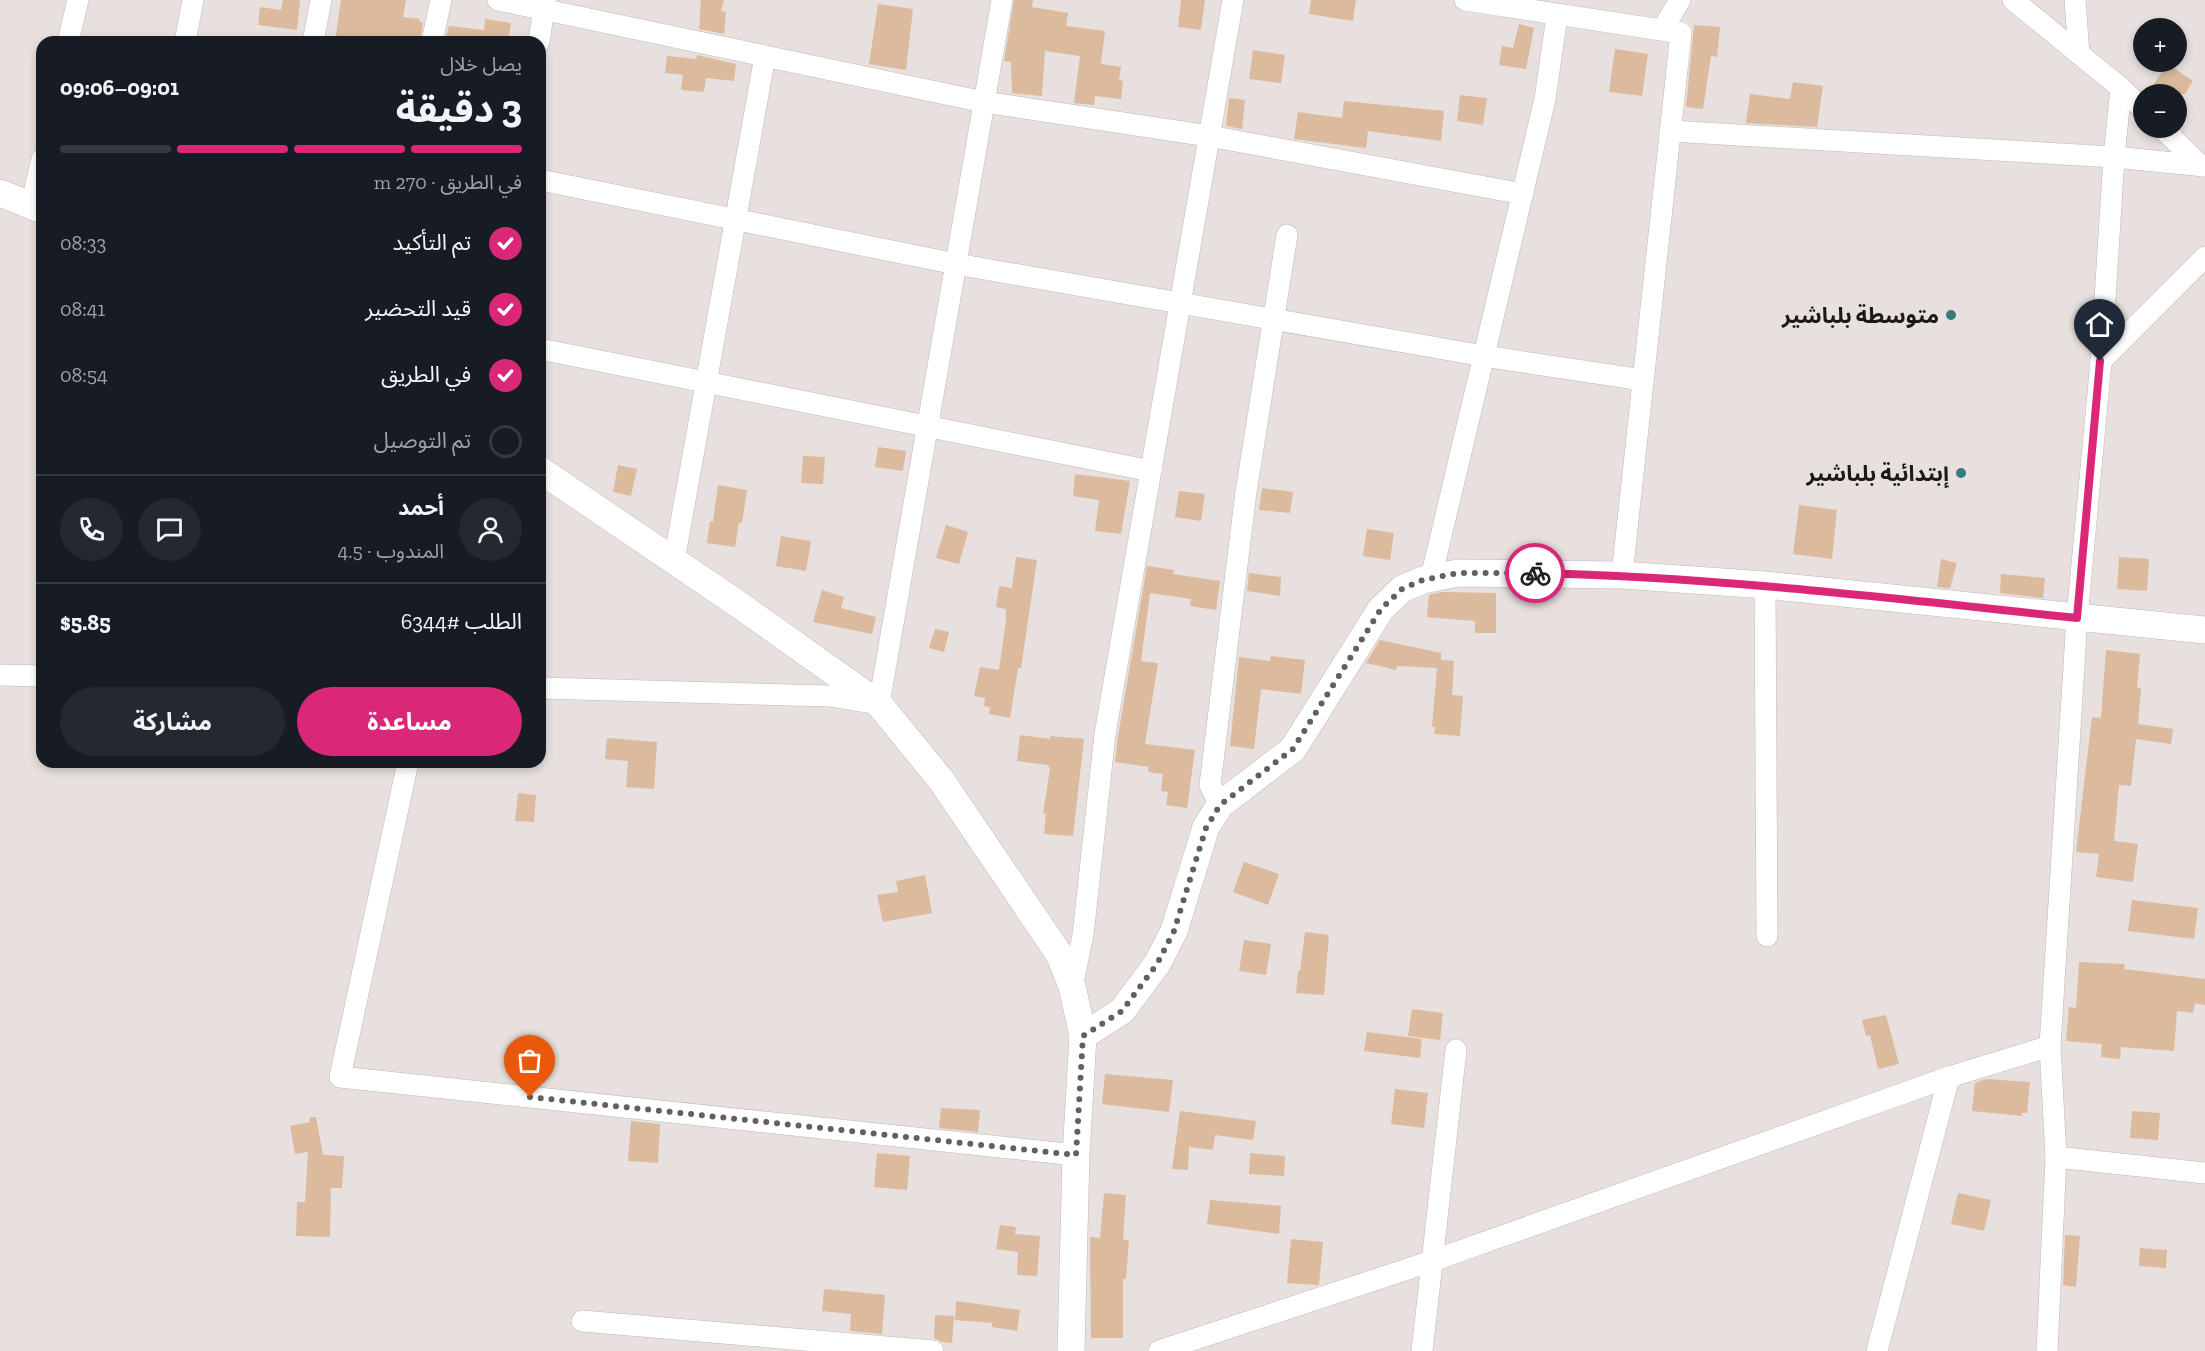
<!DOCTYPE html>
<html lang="ar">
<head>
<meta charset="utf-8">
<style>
  body { margin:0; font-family:"Zilla Slab","Noto Sans Arabic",serif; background:#242831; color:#f1f3f6; direction:rtl; height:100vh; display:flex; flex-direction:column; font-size:22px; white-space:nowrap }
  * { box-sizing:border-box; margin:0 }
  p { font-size:20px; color:#9ea1a6 }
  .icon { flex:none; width:33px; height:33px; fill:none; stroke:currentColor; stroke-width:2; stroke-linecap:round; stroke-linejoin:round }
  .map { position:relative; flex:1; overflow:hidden; direction:ltr }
  .sheet { position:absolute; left:36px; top:36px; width:510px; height:732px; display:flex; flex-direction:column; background:#171b24; border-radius:18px; box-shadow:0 3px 9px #0003; direction:rtl }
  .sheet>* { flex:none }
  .buttons { position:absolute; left:2133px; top:18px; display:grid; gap:12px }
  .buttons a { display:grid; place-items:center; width:54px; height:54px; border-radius:50%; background:#171b24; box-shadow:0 3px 9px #0003; font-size:30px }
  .pin { position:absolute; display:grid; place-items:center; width:51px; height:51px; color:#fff; margin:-62px -26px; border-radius:50% 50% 50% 0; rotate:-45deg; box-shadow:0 0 6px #0007 }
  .pin .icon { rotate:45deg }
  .courier { position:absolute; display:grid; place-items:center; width:60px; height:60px; margin:-30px; border:4px solid #db2777; border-radius:50%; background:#fff; color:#222; box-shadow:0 2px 8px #0007 }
  .overview em { font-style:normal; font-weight:700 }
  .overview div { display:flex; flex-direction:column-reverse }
  .overview { display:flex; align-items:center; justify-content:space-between; height:102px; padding:0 24px }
  h1 { font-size:39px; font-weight:700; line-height:45px }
  .bar { display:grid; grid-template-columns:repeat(4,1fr); gap:9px 6px; align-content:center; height:72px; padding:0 24px }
  .bar i { height:8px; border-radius:4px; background:#363941 }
  .bar .current { background:#db2777 }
  .bar p { grid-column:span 4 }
  .line { display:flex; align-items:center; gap:15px; padding:0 24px; border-top:2px solid #363941 }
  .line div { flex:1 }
  .round { display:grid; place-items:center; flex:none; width:63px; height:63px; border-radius:32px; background:#242831 }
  ol { padding:0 24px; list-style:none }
  li { display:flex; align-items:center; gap:18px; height:66px }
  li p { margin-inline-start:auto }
  li .icon { padding:6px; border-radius:50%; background:#db2777; color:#fff; stroke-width:4 }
  li:last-child { color:#9ea1a6 }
  li i { width:33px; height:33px; border:3px solid #363941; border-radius:50% }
  .action { display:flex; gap:12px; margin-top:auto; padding:12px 24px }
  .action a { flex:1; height:69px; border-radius:36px; background:#db2777; color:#fff; font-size:24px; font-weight:700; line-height:69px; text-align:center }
  .action a+a { background:#242831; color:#f1f3f6 }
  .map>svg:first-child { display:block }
  .building { fill:#dbba9d }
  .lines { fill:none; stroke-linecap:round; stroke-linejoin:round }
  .minor-casing { stroke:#bfb8b7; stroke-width:22 }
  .tertiary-casing { stroke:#bfb8b7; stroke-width:28 }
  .minor { stroke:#fff; stroke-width:21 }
  .tertiary { stroke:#fff; stroke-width:27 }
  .done { stroke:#635f5e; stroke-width:6; stroke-dasharray:0 10.8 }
  .route { stroke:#db2777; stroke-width:8 }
  .poi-dot { fill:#357d79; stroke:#e7e0de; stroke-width:2 }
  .labels { text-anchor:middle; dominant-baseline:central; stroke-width:5; stroke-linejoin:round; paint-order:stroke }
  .poi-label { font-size:22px; font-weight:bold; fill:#1c1919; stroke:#e7e0de; text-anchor:end }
</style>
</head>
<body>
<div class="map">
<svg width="2205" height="1351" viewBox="0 0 2205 1351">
  <rect width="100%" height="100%" fill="#e7e0de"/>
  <g class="building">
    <polygon points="283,0 300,0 297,30 258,25 260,7 281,10"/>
    <polygon points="341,0 406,0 403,17 420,19 419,22 423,22 420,42 335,42"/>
    <polygon points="701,0 724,0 721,11 726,12 724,34 699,29"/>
    <polygon points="1014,0 1033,0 1032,7 1068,13 1066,26 1105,31 1101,64 1121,67 1119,80 1123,81 1121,99 1095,96 1094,105 1074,103 1080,56 1045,51 1042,96 1012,93 1011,62 1004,61"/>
    <polygon points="1181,0 1205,0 1201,30 1178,27"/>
    <polygon points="1311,0 1356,0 1353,21 1309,14"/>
    <polygon points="878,4 913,9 906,70 869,64"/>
    <polygon points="485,19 511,23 508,42 445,42 449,26 484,30"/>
    <polygon points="1519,24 1534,28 1526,69 1499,65 1502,46 1513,48"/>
    <polygon points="1694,25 1720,27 1717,57 1711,56 1703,109 1686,107"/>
    <polygon points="1615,49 1648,54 1642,96 1609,92"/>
    <polygon points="1253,50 1285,55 1281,83 1249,79"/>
    <polygon points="697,55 736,64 734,81 706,78 704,92 681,90 683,75 665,73 667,56 696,59"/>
    <polygon points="2167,64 2193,81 2185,94 2164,94 2152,87"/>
    <polygon points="1793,82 1823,86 1817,127 1746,123 1750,94 1790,99"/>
    <polygon points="1460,95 1487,98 1483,125 1457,121"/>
    <polygon points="1229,98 1245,100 1242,129 1226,126"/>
    <polygon points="1344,101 1444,111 1441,141 1368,131 1366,148 1294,139 1298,112 1342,118"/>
    <polygon points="878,447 906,451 903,471 875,467"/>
    <polygon points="803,456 825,457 823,484 801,483"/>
    <polygon points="618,465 637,469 631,496 613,492"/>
    <polygon points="1075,474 1130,481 1121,534 1095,531 1099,500 1073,496"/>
    <polygon points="718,485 747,490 742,523 739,523 735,547 707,543 710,521 713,522"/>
    <polygon points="1262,488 1293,492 1290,513 1259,510"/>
    <polygon points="1179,491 1205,494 1201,521 1175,517"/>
    <polygon points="1799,505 1837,510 1832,559 1793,554"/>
    <polygon points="946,525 968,532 959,564 936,558"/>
    <polygon points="1367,529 1394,533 1390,560 1363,556"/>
    <polygon points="781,536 811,541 806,571 776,566"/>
    <polygon points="1016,557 1037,560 1021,668 1018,668 1010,718 989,714 990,707 984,706 985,698 974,696 980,667 999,670 1006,620 1006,609 996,607 999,586 1012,588"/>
    <polygon points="2119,557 2149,559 2147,591 2117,589"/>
    <polygon points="1941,559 1957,563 1950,588 1937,587"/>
    <polygon points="1147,566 1174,570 1173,574 1220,581 1216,610 1190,606 1191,599 1150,593 1141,661 1158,663 1145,744 1195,750 1187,808 1166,805 1168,792 1161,791 1163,774 1148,772 1149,767 1115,762 1118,736"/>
    <polygon points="1249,573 1281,577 1280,596 1247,591"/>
    <polygon points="2001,574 2045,578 2043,598 2000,593"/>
    <polygon points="822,590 844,597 841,608 876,617 872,634 813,622"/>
    <polygon points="1441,592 1496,593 1496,633 1475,633 1475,621 1427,617 1429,595"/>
    <polygon points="935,629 949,632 944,652 929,648"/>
    <polygon points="1380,640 1441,653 1441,660 1454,661 1452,695 1463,696 1460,736 1434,734 1435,727 1432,727 1437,668 1397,666 1396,670 1366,663"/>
    <polygon points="2106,650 2140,654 2137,688 2141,688 2138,724 2173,729 2171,744 2136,739 2131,786 2119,785 2114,841 2138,844 2133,882 2096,877 2099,854 2076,852 2092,717 2101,718"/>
    <polygon points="1271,656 1305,660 1301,694 1261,689 1254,749 1230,746 1239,657 1270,661"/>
    <polygon points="1020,735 1050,739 1050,736 1084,739 1073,836 1044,834 1046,814 1043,814 1050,768 1048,765 1017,761"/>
    <polygon points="607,738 657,742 654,789 626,787 628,761 605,759"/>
    <polygon points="518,793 536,795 534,822 515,821"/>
    <polygon points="1244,862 1279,874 1268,905 1233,892"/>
    <polygon points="925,875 932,913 883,922 877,895 898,892 896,881"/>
    <polygon points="2132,900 2198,908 2194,939 2128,931"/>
    <polygon points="1305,932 1329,935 1324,995 1296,993 1298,971 1300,971"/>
    <polygon points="1244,940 1271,944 1266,975 1239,971"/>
    <polygon points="2079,962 2125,964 2124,969 2205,979 2205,1005 2195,1003 2193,1013 2177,1011 2174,1051 2121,1047 2120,1059 2101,1057 2102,1044 2066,1041 2069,1007 2076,1008"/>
    <polygon points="1412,1009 1443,1013 1440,1040 1408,1036"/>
    <polygon points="1886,1015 1899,1064 1878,1069 1870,1035 1866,1036 1862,1020"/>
    <polygon points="1367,1032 1422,1039 1420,1058 1364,1051"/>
    <polygon points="1105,1074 1173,1080 1169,1112 1102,1104"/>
    <polygon points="1986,1079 2030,1082 2027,1113 2022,1113 2022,1116 1972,1111 1975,1083"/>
    <polygon points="1395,1089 1428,1093 1424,1128 1391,1124"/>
    <polygon points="941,1108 980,1110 978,1132 939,1128"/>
    <polygon points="1180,1111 1256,1121 1253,1140 1215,1135 1213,1150 1189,1147 1188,1170 1172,1169"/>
    <polygon points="2132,1111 2160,1113 2158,1140 2130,1138"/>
    <polygon points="310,1117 316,1117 323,1155 344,1156 342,1188 331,1188 330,1237 296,1236 297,1202 305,1202 308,1152 295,1154 290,1126 310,1122"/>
    <polygon points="631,1121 660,1124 658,1163 628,1161"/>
    <polygon points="877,1153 910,1156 907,1190 874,1187"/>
    <polygon points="1250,1153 1285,1156 1284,1176 1249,1174"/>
    <polygon points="1104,1193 1126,1195 1123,1240 1129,1240 1126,1279 1123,1279 1123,1338 1091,1338 1090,1237 1100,1238"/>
    <polygon points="1958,1193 1991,1200 1984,1231 1951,1224"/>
    <polygon points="1210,1200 1281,1206 1279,1234 1207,1224"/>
    <polygon points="1000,1225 1016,1227 1015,1234 1040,1236 1037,1276 1017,1275 1018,1252 996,1249"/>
    <polygon points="2065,1235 2080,1236 2076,1287 2063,1285"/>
    <polygon points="1291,1239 1323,1242 1319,1285 1287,1283"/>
    <polygon points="2140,1248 2167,1250 2166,1268 2139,1266"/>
    <polygon points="824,1289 885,1295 882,1334 850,1331 851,1314 822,1311"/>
    <polygon points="956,1301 1020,1310 1017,1331 992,1327 992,1323 955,1320"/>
    <polygon points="935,1315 954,1316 952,1343 942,1342 934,1338"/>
  </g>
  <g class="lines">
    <g class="minor-casing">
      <g id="minor">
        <polyline points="498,0 984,102 1209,136 1523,194"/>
        <polyline points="1465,0 1681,33 1622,575"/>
        <polyline points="2013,0 2121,88 2144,110"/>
        <polyline points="2075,0 2079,54"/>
        <polyline points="1662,30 1680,0"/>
        <polyline points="68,42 78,0"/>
        <polyline points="185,42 193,0"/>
        <polyline points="313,42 321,0"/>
        <polyline points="432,42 441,0"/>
        <polyline points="539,42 545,0"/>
        <polyline points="2162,128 2201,166"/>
        <polyline points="1670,131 2114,157 2205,166"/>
        <polyline points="540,180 956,264 1484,356 1643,380"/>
        <polyline points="31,206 42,159"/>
        <polyline points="540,349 1151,471"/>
        <polyline points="2101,361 2205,257"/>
        <polyline points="674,561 765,56"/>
        <polyline points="1431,578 1545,99 1557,16"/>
        <polyline points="1765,585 1767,936"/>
        <polyline points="0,675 42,676"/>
        <polyline points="540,688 829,696 879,704 1002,0"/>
        <polyline points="408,762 340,1077 1076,1155"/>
        <polyline points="1220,805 1210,785 1246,492 1287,235"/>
        <polyline points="1072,986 1083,935 1105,734 1233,0"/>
        <polyline points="2056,1157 2205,1173"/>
        <polyline points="582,1321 933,1351"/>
        <polyline points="1159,1351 1432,1261 1949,1077 2050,1046"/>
        <polyline points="1422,1351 1456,1050"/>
        <polyline points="1877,1351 1949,1077"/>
        <polyline points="2047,1351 2056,1157 2050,1046 2077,618 2101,361 2114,157 2121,88"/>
      </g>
    </g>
    <g class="tertiary-casing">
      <g id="tertiary">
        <polyline points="0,193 42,210"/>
        <polyline points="540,470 735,602 879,704 941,780 1059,954 1072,986 1083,1036 1076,1155 1071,1351"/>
        <polyline points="1083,1036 1122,1011 1157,964 1174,931 1206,827 1220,805 1293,749 1381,609 1402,589 1423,580 1458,573 1622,575 1765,585 2205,630"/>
      </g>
    </g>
    <use href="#minor" class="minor"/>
    <use href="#tertiary" class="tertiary"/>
  </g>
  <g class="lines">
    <polyline class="done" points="530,1097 1076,1155 1083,1036 1122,1011 1157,964 1174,931 1206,828 1220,805 1293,749 1381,609 1402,589 1423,580 1458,573 1535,573"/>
    <path class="route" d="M1535,573C1716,577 1897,599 2077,618L2100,361"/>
  </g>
  <g class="poi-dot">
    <circle cx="1951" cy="315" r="6"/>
    <circle cx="1961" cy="473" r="6"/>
  </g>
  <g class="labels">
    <g class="poi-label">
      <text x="1939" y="315">متوسطة بلباشير</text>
      <text x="1949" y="473">إبتدائية بلباشير</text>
    </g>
  </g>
</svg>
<div class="buttons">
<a>+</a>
<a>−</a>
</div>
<div class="pin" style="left:530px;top:1097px;background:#ea580c"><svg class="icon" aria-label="bag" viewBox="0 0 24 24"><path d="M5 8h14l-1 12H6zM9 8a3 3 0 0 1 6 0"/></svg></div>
<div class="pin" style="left:2100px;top:361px;background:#1f2937"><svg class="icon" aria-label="home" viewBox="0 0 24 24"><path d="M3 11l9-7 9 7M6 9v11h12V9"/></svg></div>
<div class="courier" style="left:1535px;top:573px"><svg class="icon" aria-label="bike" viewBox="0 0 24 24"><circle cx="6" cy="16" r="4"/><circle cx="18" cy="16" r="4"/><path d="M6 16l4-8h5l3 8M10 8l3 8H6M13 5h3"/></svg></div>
<section class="sheet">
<div class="overview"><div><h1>3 دقيقة</h1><p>يصل خلال</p></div><em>09:01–09:06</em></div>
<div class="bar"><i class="current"></i><i class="current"></i><i class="current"></i><i></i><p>في الطريق · 270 m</p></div>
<ol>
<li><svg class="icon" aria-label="check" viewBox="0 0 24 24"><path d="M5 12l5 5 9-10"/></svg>تم التأكيد<p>08:33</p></li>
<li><svg class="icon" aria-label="check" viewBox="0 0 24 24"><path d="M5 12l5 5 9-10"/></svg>قيد التحضير<p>08:41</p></li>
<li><svg class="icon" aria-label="check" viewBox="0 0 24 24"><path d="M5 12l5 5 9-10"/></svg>في الطريق<p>08:54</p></li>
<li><i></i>تم التوصيل</li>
</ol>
<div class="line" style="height:108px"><a class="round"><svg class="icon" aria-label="person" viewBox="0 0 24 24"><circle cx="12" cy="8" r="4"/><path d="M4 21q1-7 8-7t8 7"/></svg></a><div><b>أحمد</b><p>المندوب · 4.5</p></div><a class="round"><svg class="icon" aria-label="chat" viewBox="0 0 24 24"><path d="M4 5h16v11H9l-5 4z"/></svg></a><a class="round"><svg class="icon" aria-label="phone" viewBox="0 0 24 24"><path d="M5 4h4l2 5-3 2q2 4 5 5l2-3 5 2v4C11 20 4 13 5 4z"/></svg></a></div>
<div class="line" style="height:78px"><div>الطلب #6344</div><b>$5.85</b></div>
<div class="action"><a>مساعدة</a><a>مشاركة</a></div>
</section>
</div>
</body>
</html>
